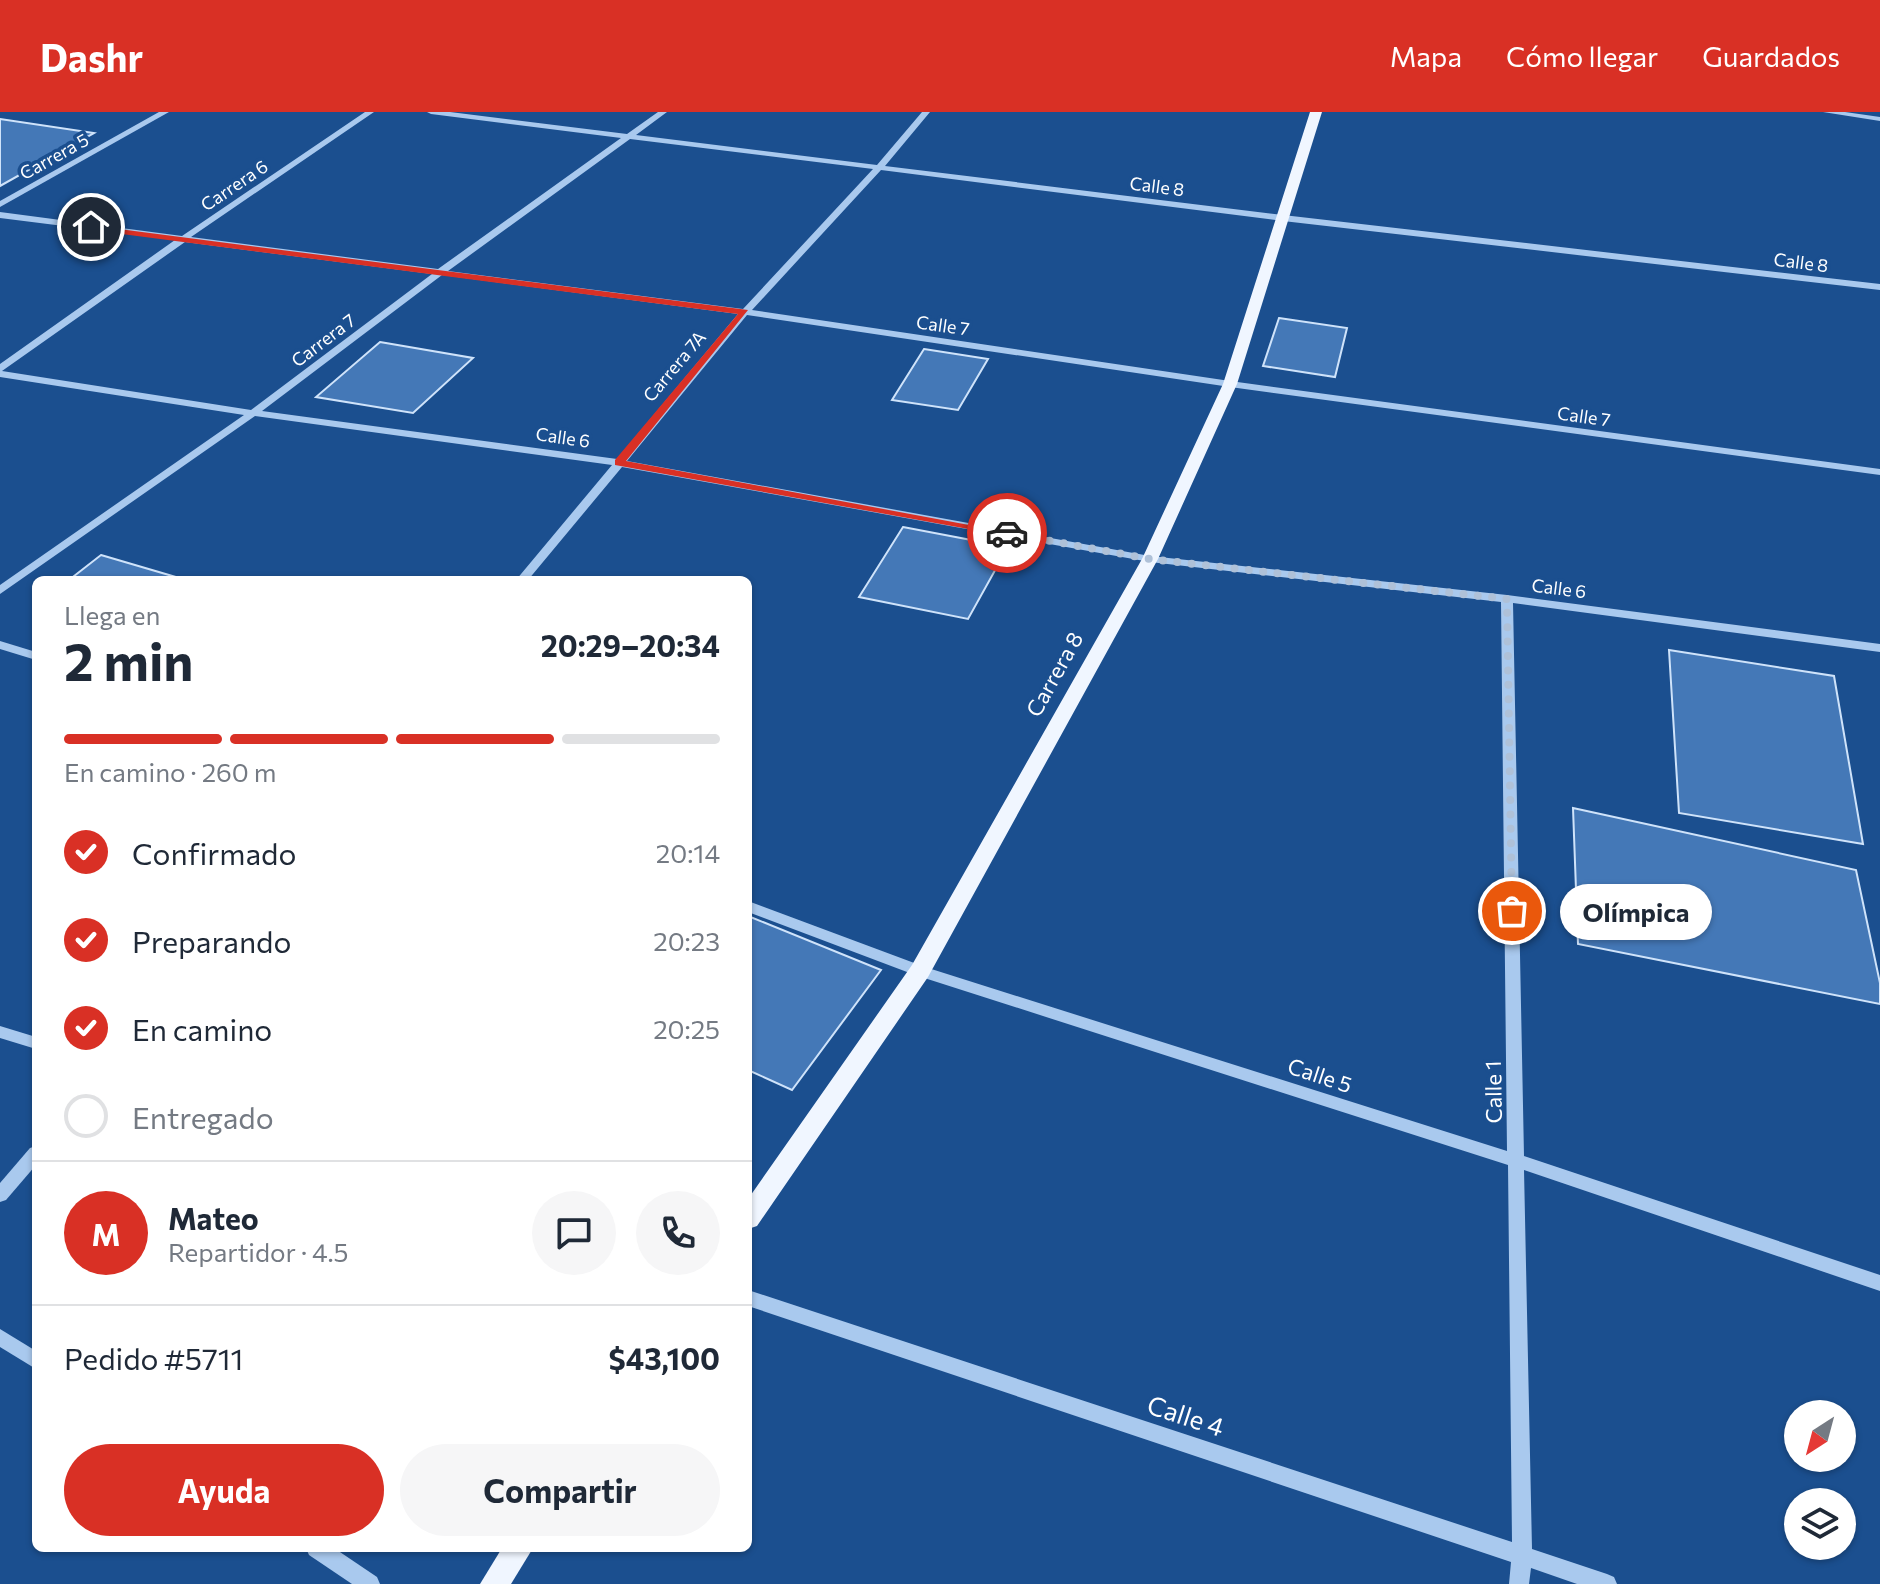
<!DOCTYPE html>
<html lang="es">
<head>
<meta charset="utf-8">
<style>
  body { margin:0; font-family:Commissioner,sans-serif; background:#f6f6f7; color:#1f2937; height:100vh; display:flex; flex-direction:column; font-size:30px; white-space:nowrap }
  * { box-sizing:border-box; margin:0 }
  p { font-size:26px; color:#747a83 }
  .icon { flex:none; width:44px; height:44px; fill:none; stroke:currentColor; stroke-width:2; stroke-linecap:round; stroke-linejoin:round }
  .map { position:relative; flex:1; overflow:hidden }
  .sheet { position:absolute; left:32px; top:464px; width:720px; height:976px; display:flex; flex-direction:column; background:#fff; border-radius:12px; box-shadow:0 2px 6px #0004 }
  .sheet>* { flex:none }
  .needle { width:52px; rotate:216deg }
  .buttons { position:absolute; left:1784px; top:1288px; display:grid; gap:16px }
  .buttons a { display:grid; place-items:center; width:72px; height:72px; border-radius:50%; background:#fff; box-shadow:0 2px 6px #0004; font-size:40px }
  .pin { position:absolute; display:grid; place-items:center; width:68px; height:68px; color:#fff; margin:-34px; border:4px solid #fff; border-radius:50%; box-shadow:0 2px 8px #0007 }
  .courier { position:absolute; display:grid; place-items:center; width:80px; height:80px; margin:-40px; border:6px solid #d93025; border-radius:50%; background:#fff; color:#222; box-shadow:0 2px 10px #0007 }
  .bubble { position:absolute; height:56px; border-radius:28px; background:#fff; box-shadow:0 2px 6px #0004; font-size:26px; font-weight:700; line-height:56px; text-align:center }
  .head em { font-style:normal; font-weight:700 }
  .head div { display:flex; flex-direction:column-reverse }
  .head { display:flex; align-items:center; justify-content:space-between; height:136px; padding:0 32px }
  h1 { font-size:52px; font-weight:700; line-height:60px }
  .bar { display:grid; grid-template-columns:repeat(4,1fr); gap:12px 8px; align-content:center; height:96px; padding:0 32px }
  .bar i { height:10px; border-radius:6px; background:#e0e1e3 }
  .bar .selected { background:#d93025 }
  .bar p { grid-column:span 4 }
  .line { display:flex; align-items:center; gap:20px; padding:0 32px; border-top:2px solid #e0e1e3 }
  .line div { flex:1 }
  .round { display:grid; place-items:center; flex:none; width:84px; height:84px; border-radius:42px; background:#f6f6f7 }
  ol { padding:0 32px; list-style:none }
  li { display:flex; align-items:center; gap:24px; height:88px }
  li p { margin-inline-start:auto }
  li .icon { padding:8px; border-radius:50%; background:#d93025; color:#fff; stroke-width:4 }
  li:last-child { color:#747a83 }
  li i { width:44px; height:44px; border:4px solid #e0e1e3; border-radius:50% }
  .cta { display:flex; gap:16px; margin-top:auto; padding:16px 32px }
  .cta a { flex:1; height:92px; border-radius:48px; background:#d93025; color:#fff; font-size:32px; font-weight:700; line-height:92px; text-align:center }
  .cta a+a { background:#f6f6f7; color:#1f2937 }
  header { display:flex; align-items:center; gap:48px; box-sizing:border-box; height:112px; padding:0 40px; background:#d93025; color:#fff }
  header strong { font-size:38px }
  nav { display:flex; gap:44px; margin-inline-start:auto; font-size:28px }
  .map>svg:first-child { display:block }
  .building { fill:#4478b7; stroke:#cfe3fa; stroke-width:2 }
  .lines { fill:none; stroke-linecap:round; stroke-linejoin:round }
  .minor { fill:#a9c9ee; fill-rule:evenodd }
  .major { fill:#f0f6ff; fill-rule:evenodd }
  .route { fill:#d93025 }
  .done { stroke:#afc1d8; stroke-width:8; stroke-dasharray:0 14.4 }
  .labels { text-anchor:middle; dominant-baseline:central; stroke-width:7; stroke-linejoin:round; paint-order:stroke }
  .far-street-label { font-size:18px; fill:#fff; stroke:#1b4f8f }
  .street-label { font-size:22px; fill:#fff; stroke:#1b4f8f }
  .near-street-label { font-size:26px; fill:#fff; stroke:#1b4f8f }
</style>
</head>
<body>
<header>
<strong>Dashr</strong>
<nav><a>Mapa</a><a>Cómo llegar</a><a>Guardados</a></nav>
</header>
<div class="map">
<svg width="1880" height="1472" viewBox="0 0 1880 1472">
  <rect width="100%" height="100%" fill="#1b4f8f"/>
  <g class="building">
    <polygon points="0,7 94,21 0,74"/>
    <polygon points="1279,206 1347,216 1335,265 1263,254"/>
    <polygon points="380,230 473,246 413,301 316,285"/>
    <polygon points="924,237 988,247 958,298 892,288"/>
    <polygon points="903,415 1008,435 968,507 859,485"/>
    <polygon points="101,443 186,468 69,468"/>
    <polygon points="1669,538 1834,564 1863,732 1679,701"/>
    <polygon points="1573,696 1856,758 1880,871 1880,892 1578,832"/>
    <polygon points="748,804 881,858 792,978 748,958"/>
  </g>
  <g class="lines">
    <g class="minor">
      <polygon points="159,0 169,0 0,95 0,89"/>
      <path d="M365,0H374L191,125L438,157L621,26L431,2L427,0H450L627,22L658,0H667L636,23L877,53L922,0H930L885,54L1283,103L1880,172V178L1283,109L881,58L752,198L1230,269L1880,357V363L1230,275L747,203L627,349L1150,444L1507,483L1880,532V540L1513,491L1524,1044L1880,1163V1179L1524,1058L1532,1437L1607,1462L1614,1465L1617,1472H1577L1531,1456L1529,1472H1509L1511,1450L748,1194V1178L1512,1430L1508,1053L915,863L748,800V789L925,855L1507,1039L1501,490L1150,450L622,355L528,468H516L612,353L255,304L0,482V473L244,303L0,265V252L175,128L0,106V100L182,124ZM630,27L873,57L743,197L448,159ZM185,130L432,162L251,298L2,259ZM442,163L738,202L617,347L262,299Z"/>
      <polygon points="1823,0 1845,0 1880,5 1880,9"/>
      <polygon points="0,529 36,540 36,548 0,537"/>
      <polygon points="0,914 36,925 36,937 0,926"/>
      <polygon points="36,1034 36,1053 6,1088 0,1090 0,1071 30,1036"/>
      <polygon points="0,1217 36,1239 36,1257 0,1235"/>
      <polygon points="306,1436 334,1436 377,1465 380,1472 352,1472 309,1443"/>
    </g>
    <g class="major">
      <polygon points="1310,0 1322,0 1237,272 1158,447 928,865 757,1114 748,1117 748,1087 912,853 1142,447 1223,272"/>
      <polygon points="502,1436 533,1436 511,1472 480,1472"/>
    </g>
  </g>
  <polygon class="route" points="88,113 748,198 626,349 1012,421 1007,424 615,353 615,348 738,202 91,118"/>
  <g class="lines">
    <polyline class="done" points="1007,421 1150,447 1507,487 1512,799"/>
  </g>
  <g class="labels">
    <g class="far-street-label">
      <text transform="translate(54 44) rotate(-29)">Carrera 5</text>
      <text transform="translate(234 73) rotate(-34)">Carrera 6</text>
      <text transform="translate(1157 74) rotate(7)">Calle 8</text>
      <text transform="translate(1801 150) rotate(7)">Calle 8</text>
      <text transform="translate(943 213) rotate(8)">Calle 7</text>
      <text transform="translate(323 228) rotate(-37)">Carrera 7</text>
      <text transform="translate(674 254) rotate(-50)">Carrera 7A</text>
      <text transform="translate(1584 304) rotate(8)">Calle 7</text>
      <text transform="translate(563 325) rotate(8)">Calle 6</text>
      <text transform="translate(1559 476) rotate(7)">Calle 6</text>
    </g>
    <g class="street-label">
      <text transform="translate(1054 562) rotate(-61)">Carrera 8</text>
      <text transform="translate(1320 963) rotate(18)">Calle 5</text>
      <text transform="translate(1493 980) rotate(-91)">Calle 1</text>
    </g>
    <g class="near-street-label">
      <text transform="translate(1186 1303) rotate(18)">Calle 4</text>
    </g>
  </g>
</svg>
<div class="buttons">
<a><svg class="needle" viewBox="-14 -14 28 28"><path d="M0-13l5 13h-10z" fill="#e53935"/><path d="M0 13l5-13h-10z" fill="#747a83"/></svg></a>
<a><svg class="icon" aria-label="layers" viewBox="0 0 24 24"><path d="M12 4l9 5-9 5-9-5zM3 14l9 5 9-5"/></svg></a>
</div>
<div class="pin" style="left:1512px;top:799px;background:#ea580c"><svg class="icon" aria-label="bag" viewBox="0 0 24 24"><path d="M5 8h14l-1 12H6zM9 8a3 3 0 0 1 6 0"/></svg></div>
<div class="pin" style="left:91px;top:115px;background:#1f2937"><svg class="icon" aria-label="home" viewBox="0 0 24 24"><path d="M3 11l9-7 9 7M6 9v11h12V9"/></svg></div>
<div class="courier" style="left:1007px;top:421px"><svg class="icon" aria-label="car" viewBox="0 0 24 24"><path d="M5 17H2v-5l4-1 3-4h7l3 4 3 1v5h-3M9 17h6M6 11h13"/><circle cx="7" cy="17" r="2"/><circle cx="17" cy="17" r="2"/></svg></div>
<div class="bubble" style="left:1560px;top:772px;width:152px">Olímpica</div>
<section class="sheet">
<div class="head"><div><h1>2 min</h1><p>Llega en</p></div><em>20:29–20:34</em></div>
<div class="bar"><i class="selected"></i><i class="selected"></i><i class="selected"></i><i></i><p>En camino · 260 m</p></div>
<ol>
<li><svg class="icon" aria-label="check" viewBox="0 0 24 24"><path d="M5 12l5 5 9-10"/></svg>Confirmado<p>20:14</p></li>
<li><svg class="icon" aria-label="check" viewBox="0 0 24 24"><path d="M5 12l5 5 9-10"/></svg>Preparando<p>20:23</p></li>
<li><svg class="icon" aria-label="check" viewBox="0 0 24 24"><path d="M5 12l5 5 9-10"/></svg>En camino<p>20:25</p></li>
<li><i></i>Entregado</li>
</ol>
<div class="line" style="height:144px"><b class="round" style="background:#d93025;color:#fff">M</b><div><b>Mateo</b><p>Repartidor · 4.5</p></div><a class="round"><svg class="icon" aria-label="chat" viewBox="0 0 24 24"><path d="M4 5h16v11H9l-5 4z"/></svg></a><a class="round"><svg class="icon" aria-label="phone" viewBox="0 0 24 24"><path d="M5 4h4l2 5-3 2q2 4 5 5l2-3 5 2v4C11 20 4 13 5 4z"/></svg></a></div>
<div class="line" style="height:104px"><div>Pedido #5711</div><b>$43,100</b></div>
<div class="cta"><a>Ayuda</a><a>Compartir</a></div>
</section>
</div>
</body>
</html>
